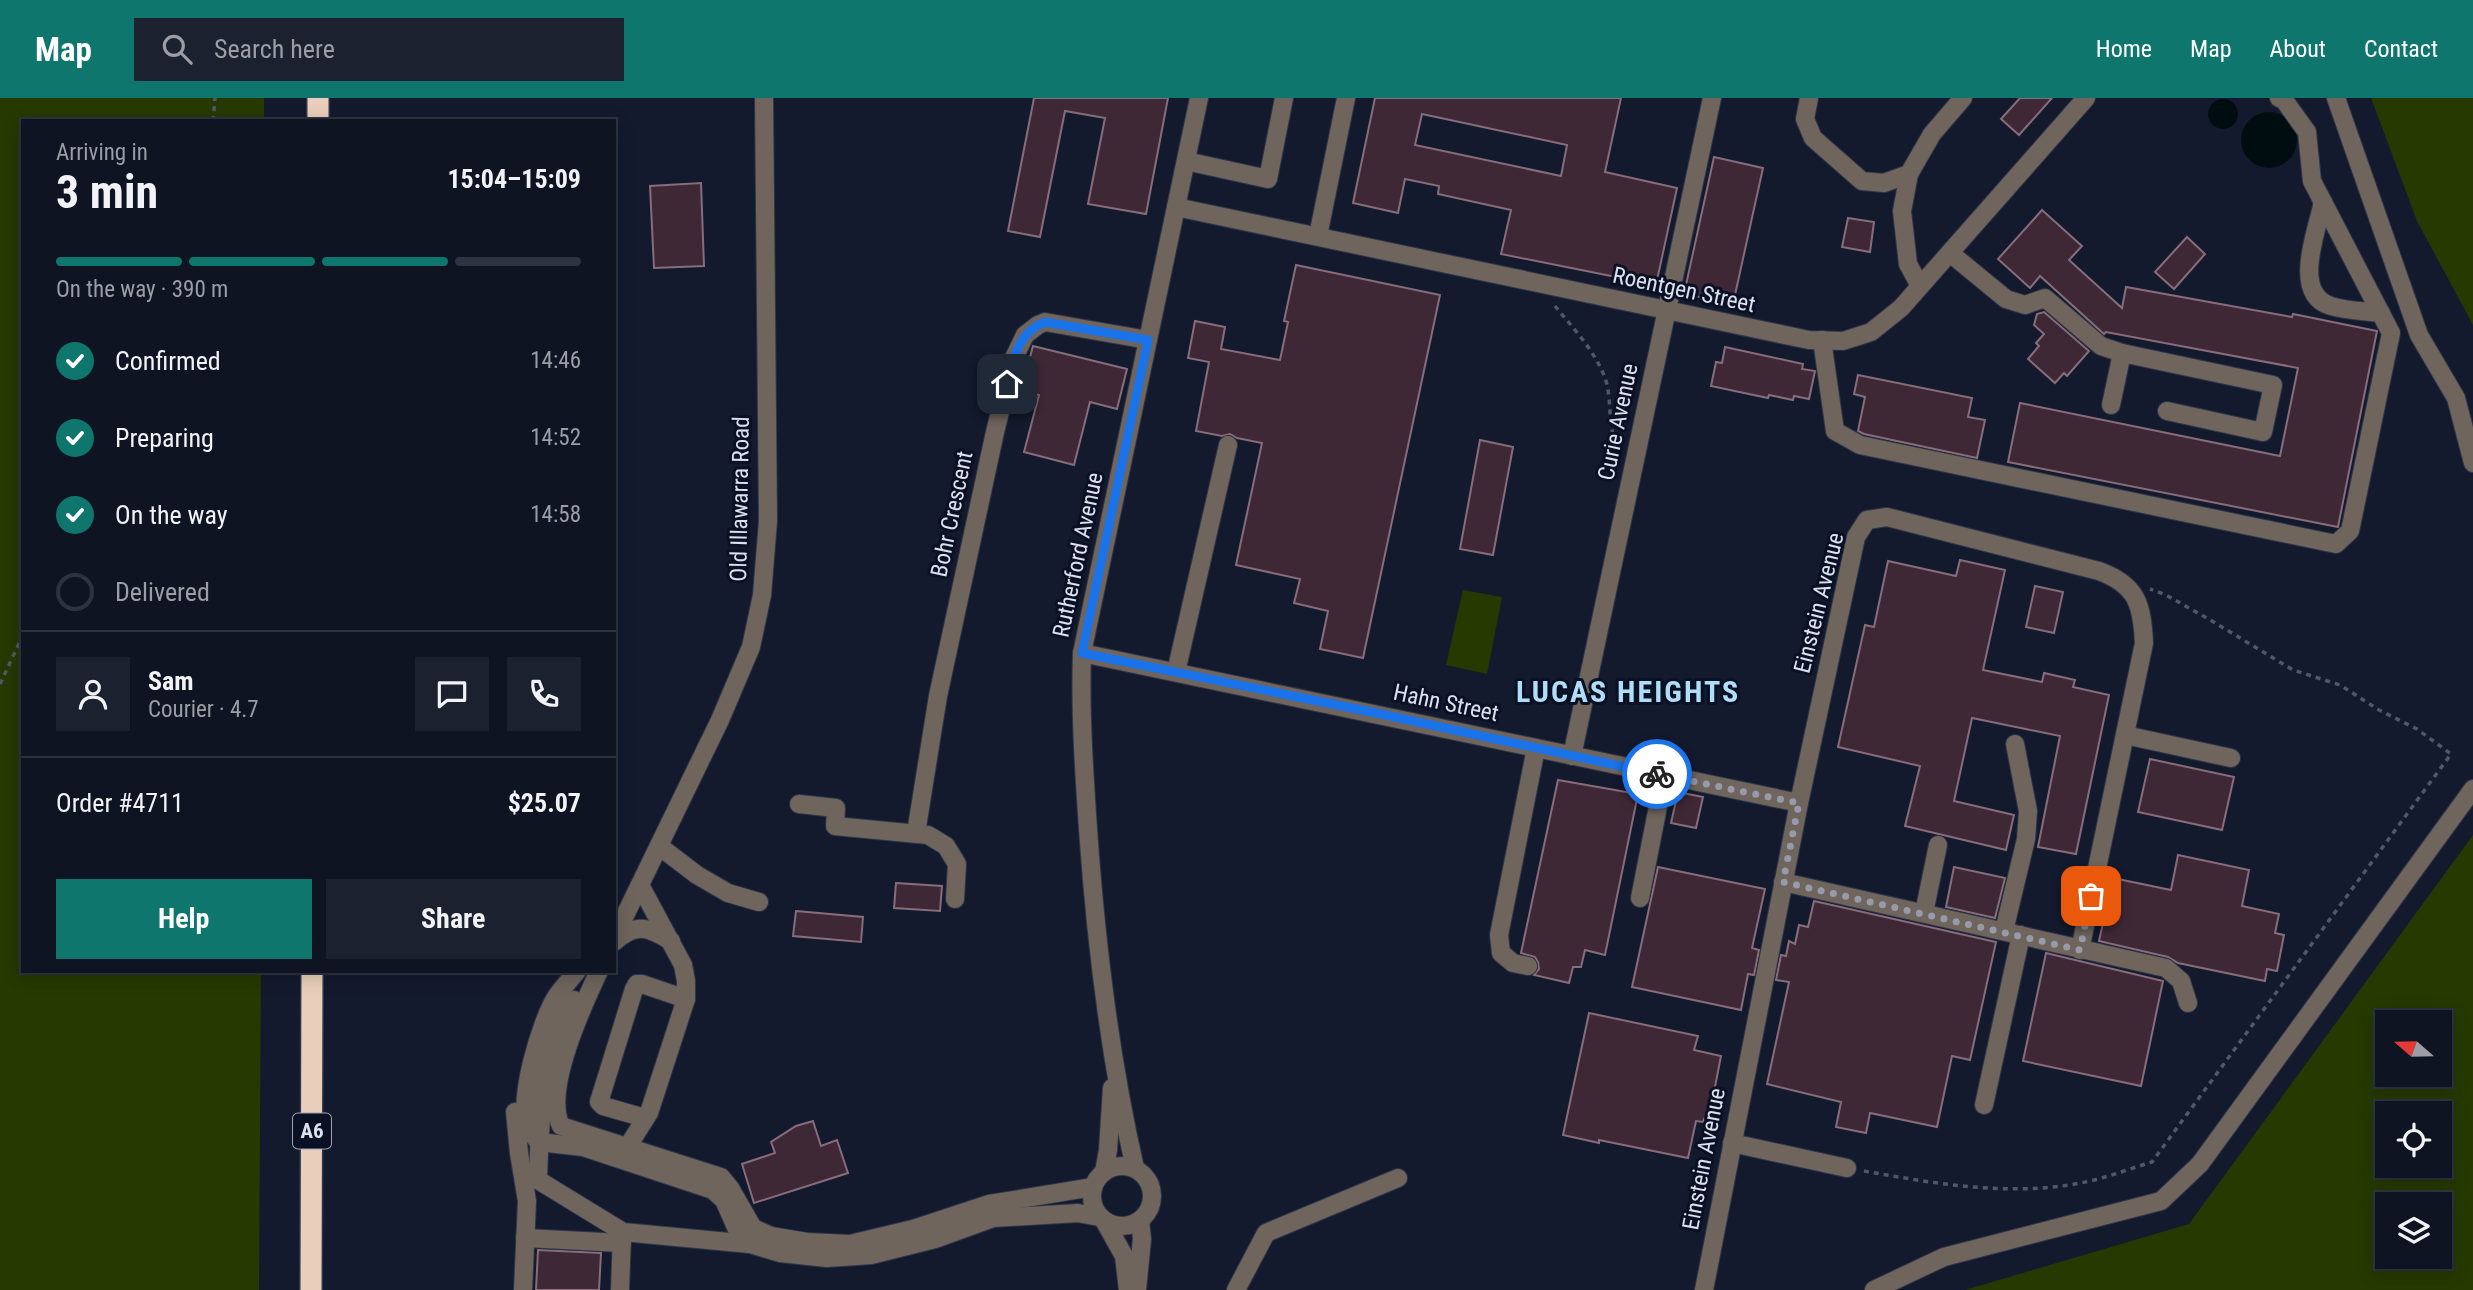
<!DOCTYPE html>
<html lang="en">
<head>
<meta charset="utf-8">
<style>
  body { margin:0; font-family:"Roboto Condensed",sans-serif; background:#1c212f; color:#f1f3f6; height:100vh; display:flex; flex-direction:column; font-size:26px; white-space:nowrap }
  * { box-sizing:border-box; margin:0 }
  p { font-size:23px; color:#9b9ea5 }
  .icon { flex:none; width:38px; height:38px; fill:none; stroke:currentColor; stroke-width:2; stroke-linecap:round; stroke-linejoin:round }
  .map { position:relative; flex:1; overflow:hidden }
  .drawer { position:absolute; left:21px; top:21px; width:595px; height:854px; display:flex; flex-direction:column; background:#0e1422; border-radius:0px; box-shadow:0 4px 18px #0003,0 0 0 2px #2e3340 }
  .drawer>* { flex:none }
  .needle { width:46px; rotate:290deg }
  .tools { position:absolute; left:2375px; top:912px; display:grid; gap:14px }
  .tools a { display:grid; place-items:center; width:77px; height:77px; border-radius:0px; background:#0e1422; box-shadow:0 4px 18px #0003,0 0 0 2px #2e3340; font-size:35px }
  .pin { position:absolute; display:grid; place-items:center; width:60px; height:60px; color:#fff; margin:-30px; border-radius:14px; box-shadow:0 4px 10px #0006 }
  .courier { position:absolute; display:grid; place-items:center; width:70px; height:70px; margin:-35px; border:5px solid #1a73e8; border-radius:50%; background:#fff; color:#222; box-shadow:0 2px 9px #0007 }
  .summary em { font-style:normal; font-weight:700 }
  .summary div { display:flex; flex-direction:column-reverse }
  .summary { display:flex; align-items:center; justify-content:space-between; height:119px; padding:0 35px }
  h1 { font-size:46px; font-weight:700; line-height:52px }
  .bar { display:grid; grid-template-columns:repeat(4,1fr); gap:10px 7px; align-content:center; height:84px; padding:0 35px }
  .bar i { height:9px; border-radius:5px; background:#2e3340 }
  .bar .current { background:#0f766e }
  .bar p { grid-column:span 4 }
  .line { display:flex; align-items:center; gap:18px; padding:0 35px; border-top:2px solid #2e3340 }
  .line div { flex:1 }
  .round { display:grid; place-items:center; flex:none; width:74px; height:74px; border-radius:0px; background:#1c212f }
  ol { padding:0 35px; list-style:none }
  li { display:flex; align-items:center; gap:21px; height:77px }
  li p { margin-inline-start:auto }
  li .icon { padding:7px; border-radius:50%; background:#0f766e; color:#fff; stroke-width:4 }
  li:last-child { color:#9b9ea5 }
  li i { width:38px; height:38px; border:4px solid #2e3340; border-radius:50% }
  .primary-button { display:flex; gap:14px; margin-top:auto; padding:14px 35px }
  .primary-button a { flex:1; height:80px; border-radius:0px; background:#0f766e; color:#fff; font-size:28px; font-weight:700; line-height:80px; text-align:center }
  .primary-button a+a { background:#1c212f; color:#f1f3f6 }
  header { display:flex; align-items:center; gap:42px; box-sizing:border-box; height:98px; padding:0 35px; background:#0f766e; color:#fff }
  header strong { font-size:33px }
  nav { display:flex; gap:38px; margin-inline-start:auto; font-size:24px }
  .search { width:490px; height:63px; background:#1c212f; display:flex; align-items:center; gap:18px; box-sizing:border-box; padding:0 24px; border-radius:0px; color:#9b9ea5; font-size:26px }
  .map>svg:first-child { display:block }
  .green { fill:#253900; fill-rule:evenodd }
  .water { fill:#000d10 }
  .building { fill:#3f2835; stroke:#876c7a; stroke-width:2; fill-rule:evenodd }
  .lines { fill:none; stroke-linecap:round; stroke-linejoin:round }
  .minor-casing { stroke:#2f3649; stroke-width:20 }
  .highway-casing { stroke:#2f3649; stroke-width:24 }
  .path { stroke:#505769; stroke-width:3.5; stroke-dasharray:5 5; stroke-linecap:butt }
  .minor { stroke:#6f655d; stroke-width:18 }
  .highway { stroke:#e9cfbb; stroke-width:21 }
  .done { stroke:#959bab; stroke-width:7; stroke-dasharray:0 12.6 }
  .route { stroke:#1a73e8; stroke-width:9 }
  .labels { text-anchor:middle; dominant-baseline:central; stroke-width:6; stroke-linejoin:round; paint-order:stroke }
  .shield { fill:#0b1124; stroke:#9da3b1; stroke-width:2 }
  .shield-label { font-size:21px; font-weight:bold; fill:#dbe1ee }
  .street-label { font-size:23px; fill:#dbe1ee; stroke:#0b1124 }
  .district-label { font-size:30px; font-weight:bold; letter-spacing:2px; fill:#b0ddf8; stroke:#0b1124 }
</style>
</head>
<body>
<header>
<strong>Map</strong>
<div class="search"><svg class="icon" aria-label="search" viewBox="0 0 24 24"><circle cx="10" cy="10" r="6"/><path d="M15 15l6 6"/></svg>Search here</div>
<nav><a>Home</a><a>Map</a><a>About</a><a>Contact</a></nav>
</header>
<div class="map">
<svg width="2473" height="1192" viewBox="0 0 2473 1192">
  <rect width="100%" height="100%" fill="#131a2e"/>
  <g class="green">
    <polygon points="0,0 264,0 264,23 23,23 23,873 261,873 259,1192 0,1192"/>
    <polygon points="2371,0 2473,0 2473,227 2417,123"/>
    <polygon points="1463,492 1502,499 1487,576 1446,567"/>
    <path d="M2473,737V1192H1965L2189,1126ZM2440,924V976H2387V924ZM2387,1015H2440V1068H2387ZM2387,1106H2440V1158H2387Z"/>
  </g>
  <g class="water">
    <circle cx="2223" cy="16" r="15"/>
    <circle cx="2269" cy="42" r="28"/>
  </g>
  <g class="building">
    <polygon points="1034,0 1168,0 1146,116 1088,106 1105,20 1065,13 1040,139 1008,133"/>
    <path d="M1375,0H1621L1605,74L1677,90L1656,187L1501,156L1511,112L1438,96L1439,88L1405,81L1398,115L1353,105ZM1422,16L1567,47L1561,78L1415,47Z"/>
    <polygon points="2020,0 2052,0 2019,37 2001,21"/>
    <polygon points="1714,59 1763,70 1733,206 1684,196"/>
    <polygon points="701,85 704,168 654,170 650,88"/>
    <polygon points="2042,112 2082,148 2069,162 2122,210 2126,189 2292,219 2293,216 2377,233 2338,429 2008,364 2020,305 2280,358 2298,270 2106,234 2104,236 2040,178 2030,190 1998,161"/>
    <polygon points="1848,120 1874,124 1870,154 1842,149"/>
    <polygon points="2187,139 2205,156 2174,191 2155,174"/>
    <polygon points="1296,167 1440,197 1363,560 1320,551 1328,513 1294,505 1300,481 1236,467 1262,345 1237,340 1230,336 1222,338 1196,333 1209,264 1188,260 1195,223 1225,229 1221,251 1280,262 1288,224 1284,223"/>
    <polygon points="2044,214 2089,253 2067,278 2064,275 2055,285 2028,261 2039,248 2036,245 2044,236 2034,227 2037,216"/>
    <polygon points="1033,248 1127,271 1117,311 1090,304 1074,367 1024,354 1039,297 1021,293"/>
    <polygon points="1725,249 1803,266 1802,271 1815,273 1809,301 1794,298 1793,302 1769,297 1768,300 1711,288 1716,264 1722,265"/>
    <polygon points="1858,277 1972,300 1968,319 1985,322 1977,360 1864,336 1858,333 1865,299 1854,296"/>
    <polygon points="1480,342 1513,349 1493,457 1460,451"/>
    <polygon points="1960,462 2005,472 1983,572 2042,584 2044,575 2075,582 2073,589 2109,597 2076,756 2038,749 2060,638 1972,620 1954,703 2014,717 2006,752 1905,728 1920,668 1838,649 1865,527 1874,529 1888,463 1956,478"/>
    <polygon points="2035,488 2063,494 2054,535 2026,529"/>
    <polygon points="2150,661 2234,679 2222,732 2138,714"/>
    <polygon points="1558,682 1638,696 1605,857 1585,852 1581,869 1573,869 1569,885 1534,877 1539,871 1538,864 1535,859 1521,855"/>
    <polygon points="1678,694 1703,699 1696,730 1671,725"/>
    <polygon points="2178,757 2249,772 2242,808 2279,816 2275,835 2284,837 2277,873 2267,871 2265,883 2178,865 2168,859 2099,843 2113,780 2171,792"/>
    <polygon points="1658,769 1765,791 1752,850 1759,852 1754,877 1748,876 1741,912 1632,889"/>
    <polygon points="1954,769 2005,780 1995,820 1946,809"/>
    <polygon points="896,785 942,788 940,813 894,810"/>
    <polygon points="1814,803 1996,844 1970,962 1952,958 1937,1029 1870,1015 1866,1035 1836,1029 1841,1004 1767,986 1789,884 1776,882 1781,857 1786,858 1789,843 1795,846 1799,827 1808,829"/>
    <polygon points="796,813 863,819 861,844 793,838"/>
    <polygon points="2046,855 2163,883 2141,988 2023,963"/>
    <polygon points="1589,915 1698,938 1694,952 1721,958 1712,1004 1720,1006 1716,1023 1704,1021 1703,1024 1696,1023 1688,1060 1599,1042 1599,1045 1563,1037"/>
    <polygon points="813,1023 821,1048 837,1042 848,1075 754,1105 742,1066 775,1055 771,1044 796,1028"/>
    <polygon points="538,1152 601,1155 599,1192 536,1192"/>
  </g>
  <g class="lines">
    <g class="minor-casing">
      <g id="minor">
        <polyline points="1809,0 1805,21 1813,40 1862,83 1884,85 1909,76"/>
        <polyline points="2336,0 2419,237 2456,300 2473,365"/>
        <polyline points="1186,63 1268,81 1284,0"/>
        <path d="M2323,104C2317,133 2291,196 2331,208C2347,213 2365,213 2381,215"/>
        <polyline points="1176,109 1809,242 1843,243 1871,234 1901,210 2086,0"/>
        <polyline points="1318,138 1346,0"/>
        <polyline points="1950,155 2006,201 2025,207 2045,200 2101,248 2122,255 2273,287 2263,334 2167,313"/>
        <polyline points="1920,188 1908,166 1902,113 1909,76 1932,36 1963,0"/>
        <polyline points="1822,242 1835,333 1860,347 2336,446 2350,433 2391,235 2312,83 2307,34 2284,2 2279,0"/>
        <polyline points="2111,307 2122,255"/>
        <polyline points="1082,555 1799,705"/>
        <polyline points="1176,574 1228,347"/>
        <polyline points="2125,637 2231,660"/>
        <polyline points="1572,658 1712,0"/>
        <polyline points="799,706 836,710 835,728 928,737 946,748 957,766 955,801"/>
        <polyline points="916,735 938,598 995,334 1013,262 1025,237 1038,227 1045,224 1148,242"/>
        <polyline points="659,748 697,777 728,795 759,804"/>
        <polyline points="1783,784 2166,870 2181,883 2188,905"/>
        <polyline points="1640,800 1664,678"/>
        <polyline points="1924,815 1938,747"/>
        <polyline points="2004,833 2026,741 2028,713 2015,646"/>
        <polyline points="614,840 720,622 751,549 762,497 768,423 764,0"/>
        <path d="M614,844C636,824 648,829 671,843"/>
        <polyline points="1528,868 1513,865 1501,855 1499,837 1536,650"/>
        <path d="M577,873C570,882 562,890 556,899C541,923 516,1005 529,1031C531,1036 536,1040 539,1044L583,1049L713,1092L724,1102L739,1136L750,1146L780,1155L827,1160L871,1157L935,1141L993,1120L1078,1115L1099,1119"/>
        <path d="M599,873C583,907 543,992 561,1028L721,1079L730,1090L753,1130L771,1138L807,1144L850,1146L913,1131L989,1106L1093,1089"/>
        <path d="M574,902C541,956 540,1021 538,1082L623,1134L750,1146"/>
        <polyline points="1984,1007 2021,837"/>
        <polyline points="515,1014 519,1055 527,1103 523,1192"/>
        <polyline points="645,1020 603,1008 599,1004 634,891 637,886 642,886 686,901"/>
        <polyline points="1732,1045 1847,1070"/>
        <polyline points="628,1048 649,1015 686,901 686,883 683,867 640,787"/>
        <circle cx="1122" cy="1098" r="30"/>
        <path d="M1135,1070C1109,957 1096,846 1088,731C1084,672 1080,614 1082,555L1199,0"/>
        <polyline points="1104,1074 1108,1052 1112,990"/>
        <polyline points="1105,1124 1124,1158 1128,1192"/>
        <polyline points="525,1140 622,1145"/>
        <polyline points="620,1192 622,1136"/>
        <polyline points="1137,1192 1142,1141 1140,1123"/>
        <polyline points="1236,1192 1266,1135 1398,1080"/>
        <path d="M1704,1192L1799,705L1856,439L1867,422L1887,419L2099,473C2137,487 2142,506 2144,545L2080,852"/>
        <polyline points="1874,1192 1944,1159 2161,1103 2200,1066 2473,691"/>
      </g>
    </g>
    <g class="highway-casing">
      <g id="highway">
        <polyline points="318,23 318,0"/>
        <polyline points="311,1192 312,873"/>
      </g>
    </g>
    <g class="path">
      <polyline points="213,23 215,0"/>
      <path d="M1555,208C1573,230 1595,253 1605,280C1613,303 1606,329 1619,350"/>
      <polyline points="0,586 23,537"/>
      <path d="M1864,1073C1938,1086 2015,1100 2090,1083C2111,1078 2132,1070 2152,1064L2451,656L2417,631L2379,612L2340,587L2293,572L2212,523L2166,497L2150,491"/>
    </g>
    <use href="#minor" class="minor"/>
    <use href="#highway" class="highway"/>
  </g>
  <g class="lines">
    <polyline class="done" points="1657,676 1799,705 1783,784 2080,852 2091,798"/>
    <path class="route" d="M1007,286C1013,261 1018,234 1045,224L1148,242L1082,555L1376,615L1657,676"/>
  </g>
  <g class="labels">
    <rect class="shield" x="293" y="1015.5" width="38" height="35" rx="5"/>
    <g class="shield-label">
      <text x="312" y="1033">A6</text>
    </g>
    <g class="street-label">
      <text transform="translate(1684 192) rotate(12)">Roentgen Street</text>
      <text transform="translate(1618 324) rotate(-78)">Curie Avenue</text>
      <text transform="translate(740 401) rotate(-89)">Old Illawarra Road</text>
      <text transform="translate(952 416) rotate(-78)">Bohr Crescent</text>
      <text transform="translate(1078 457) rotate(-78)">Rutherford Avenue</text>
      <text transform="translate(1819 505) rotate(-76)">Einstein Avenue</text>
      <text transform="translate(1446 605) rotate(12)">Hahn Street</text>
      <text transform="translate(1704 1061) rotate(-79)">Einstein Avenue</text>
    </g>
    <g class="district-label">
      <text x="1628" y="593">LUCAS HEIGHTS</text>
    </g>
  </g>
</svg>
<div class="tools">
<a><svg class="needle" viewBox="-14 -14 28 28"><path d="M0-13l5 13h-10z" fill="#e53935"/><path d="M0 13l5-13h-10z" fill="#9b9ea5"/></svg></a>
<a><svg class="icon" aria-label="locate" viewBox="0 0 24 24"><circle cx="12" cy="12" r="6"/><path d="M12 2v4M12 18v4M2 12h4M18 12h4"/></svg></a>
<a><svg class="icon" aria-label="layers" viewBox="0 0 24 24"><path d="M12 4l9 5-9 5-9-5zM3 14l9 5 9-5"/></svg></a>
</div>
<div class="pin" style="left:2091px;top:798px;background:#ea580c"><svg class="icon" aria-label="bag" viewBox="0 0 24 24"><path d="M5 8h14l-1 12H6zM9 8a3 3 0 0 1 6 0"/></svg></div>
<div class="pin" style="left:1007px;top:286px;background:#1f2937"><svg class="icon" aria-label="home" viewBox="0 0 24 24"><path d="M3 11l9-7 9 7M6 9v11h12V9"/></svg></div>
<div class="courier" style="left:1657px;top:676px"><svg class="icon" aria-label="bike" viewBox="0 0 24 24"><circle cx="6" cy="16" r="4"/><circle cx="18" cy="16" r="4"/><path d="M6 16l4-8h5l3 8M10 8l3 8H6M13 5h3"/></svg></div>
<section class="drawer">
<div class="summary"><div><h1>3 min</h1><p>Arriving in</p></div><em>15:04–15:09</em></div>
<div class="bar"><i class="current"></i><i class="current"></i><i class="current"></i><i></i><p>On the way · 390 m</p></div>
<ol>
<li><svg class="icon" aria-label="check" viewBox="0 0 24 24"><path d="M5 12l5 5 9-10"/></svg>Confirmed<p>14:46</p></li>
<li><svg class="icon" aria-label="check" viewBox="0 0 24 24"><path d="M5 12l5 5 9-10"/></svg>Preparing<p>14:52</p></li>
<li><svg class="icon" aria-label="check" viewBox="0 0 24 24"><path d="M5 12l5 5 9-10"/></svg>On the way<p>14:58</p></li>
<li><i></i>Delivered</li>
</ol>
<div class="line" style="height:126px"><a class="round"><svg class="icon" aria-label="person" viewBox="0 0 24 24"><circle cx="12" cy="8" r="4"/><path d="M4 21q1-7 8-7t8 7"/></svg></a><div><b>Sam</b><p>Courier · 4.7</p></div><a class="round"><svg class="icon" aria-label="chat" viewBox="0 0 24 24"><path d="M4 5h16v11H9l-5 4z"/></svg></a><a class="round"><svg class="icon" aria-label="phone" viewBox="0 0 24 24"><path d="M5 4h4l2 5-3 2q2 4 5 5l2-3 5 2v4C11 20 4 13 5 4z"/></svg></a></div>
<div class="line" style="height:91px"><div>Order #4711</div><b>$25.07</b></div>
<div class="primary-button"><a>Help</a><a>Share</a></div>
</section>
</div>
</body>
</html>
